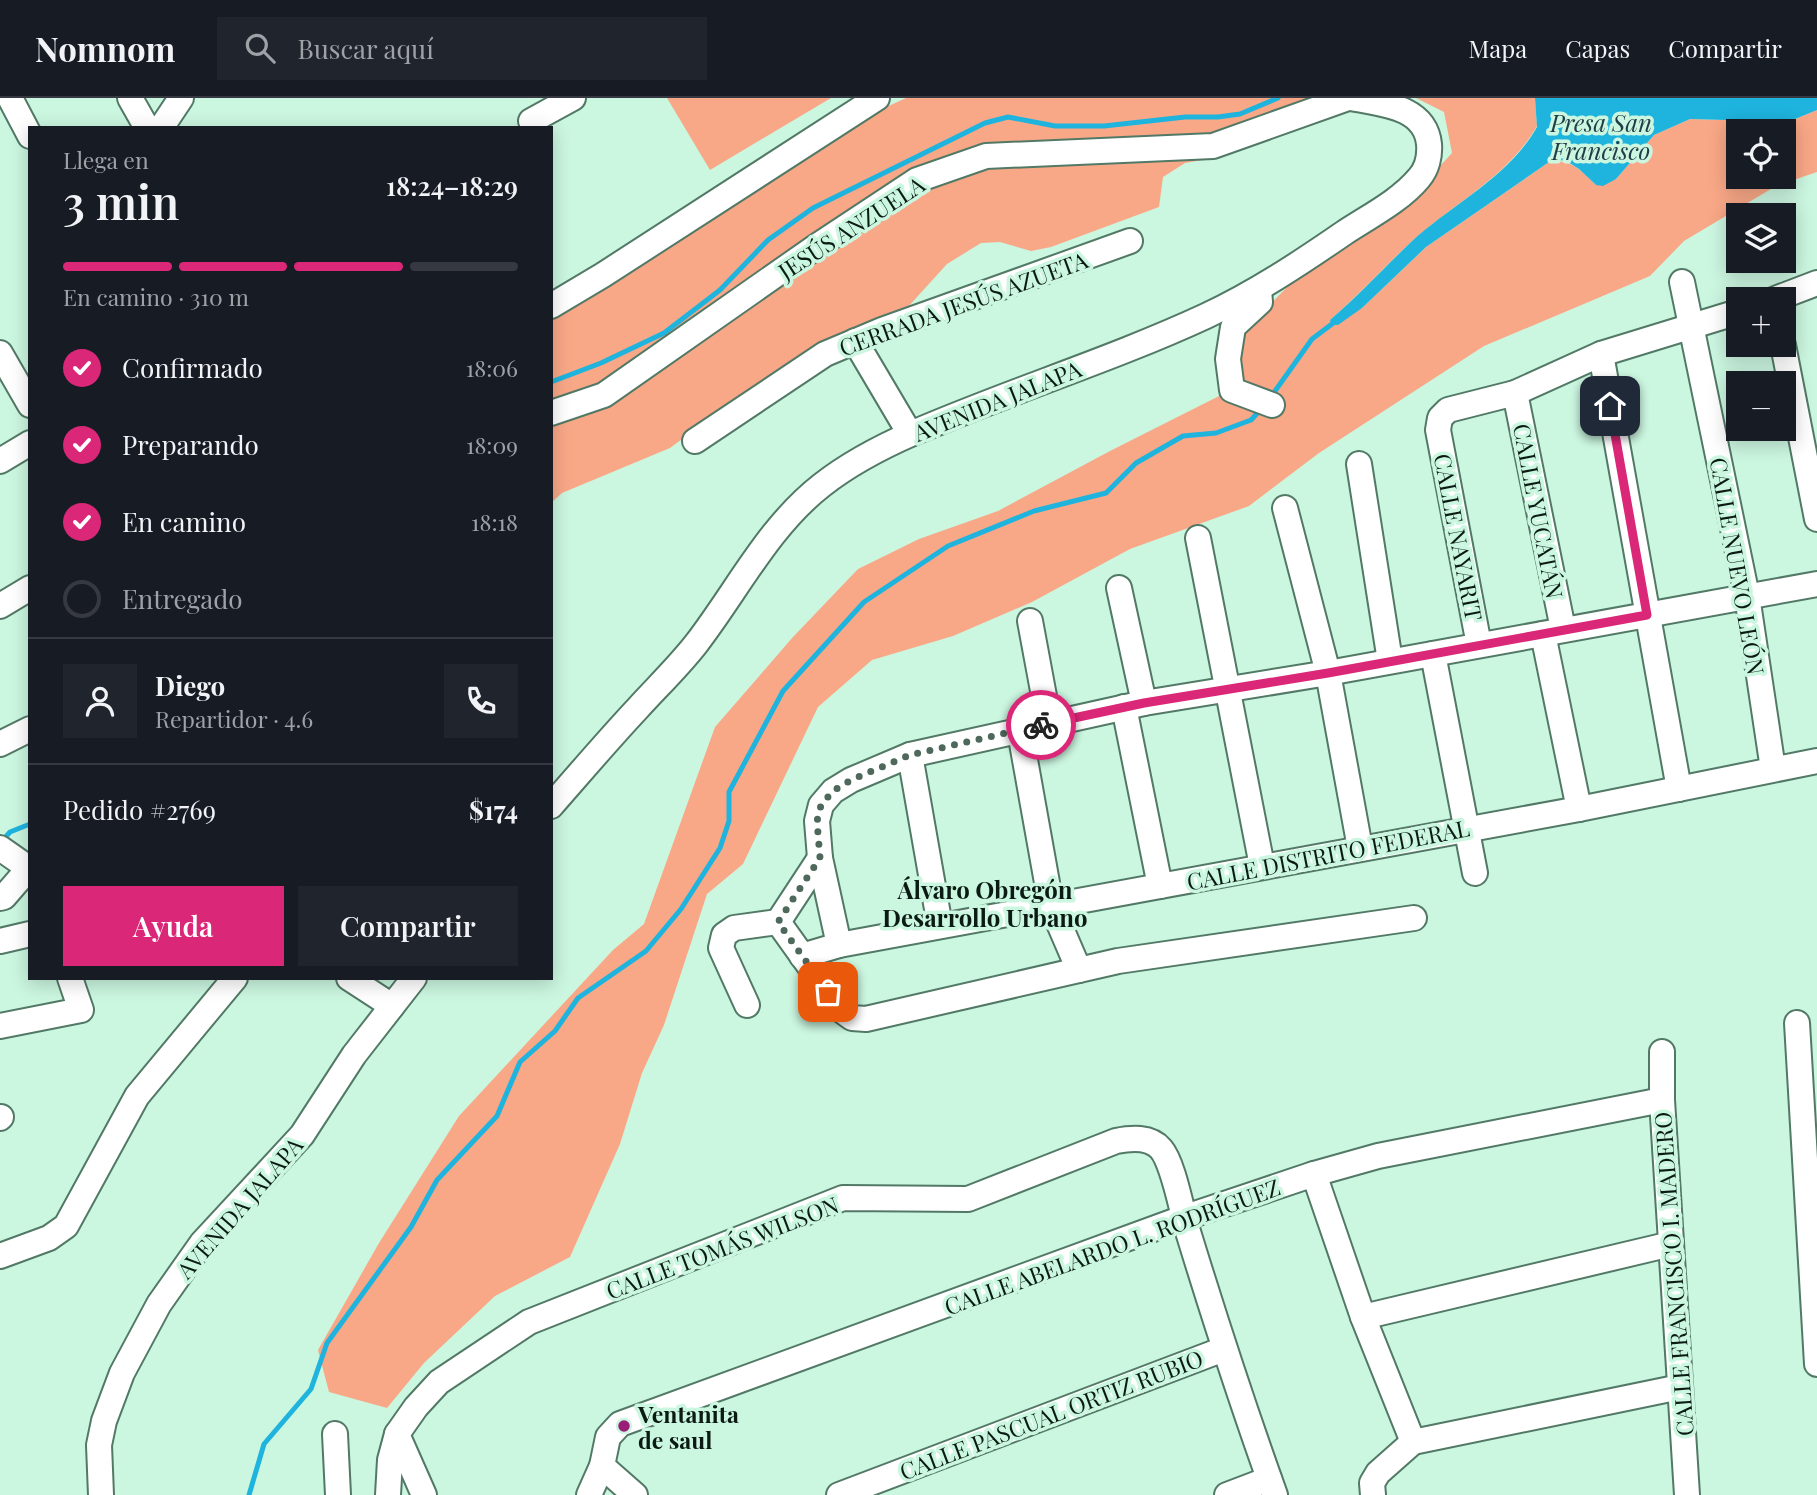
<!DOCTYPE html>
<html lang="es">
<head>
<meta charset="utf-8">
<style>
  body { margin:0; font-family:"Playfair Display",serif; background:#20242c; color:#f1f3f6; height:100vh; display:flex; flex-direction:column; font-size:26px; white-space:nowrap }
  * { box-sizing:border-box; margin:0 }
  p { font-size:23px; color:#9ea1a6 }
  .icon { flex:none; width:38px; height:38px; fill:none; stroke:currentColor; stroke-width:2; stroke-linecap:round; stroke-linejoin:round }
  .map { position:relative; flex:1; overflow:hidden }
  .side { position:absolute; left:28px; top:28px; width:525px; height:854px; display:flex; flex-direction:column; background:#171b24; border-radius:0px; box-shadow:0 4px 18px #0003 }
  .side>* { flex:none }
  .tools { position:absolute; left:1726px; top:21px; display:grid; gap:14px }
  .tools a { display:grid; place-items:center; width:70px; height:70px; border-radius:0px; background:#171b24; box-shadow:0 4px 18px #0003; font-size:35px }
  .pin { position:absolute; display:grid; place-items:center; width:60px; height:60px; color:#fff; margin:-30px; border-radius:14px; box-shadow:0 4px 10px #0006 }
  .courier { position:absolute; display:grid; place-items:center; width:70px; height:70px; margin:-35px; border:5px solid #db2777; border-radius:50%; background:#fff; color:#222; box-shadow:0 2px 9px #0007 }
  .head em { font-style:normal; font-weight:600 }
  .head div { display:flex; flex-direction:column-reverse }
  .head { display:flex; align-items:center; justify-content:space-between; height:119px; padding:0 35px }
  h1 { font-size:46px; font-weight:600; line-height:52px }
  .bar { display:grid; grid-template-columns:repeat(4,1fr); gap:10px 7px; align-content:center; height:84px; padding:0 35px }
  .bar i { height:9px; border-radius:5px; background:#363941 }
  .bar .on { background:#db2777 }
  .bar p { grid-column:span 4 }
  .line { display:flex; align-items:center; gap:18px; padding:0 35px; border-top:2px solid #363941 }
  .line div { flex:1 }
  .round { display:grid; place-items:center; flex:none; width:74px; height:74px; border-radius:0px; background:#20242c }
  ol { padding:0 35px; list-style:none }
  li { display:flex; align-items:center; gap:21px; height:77px }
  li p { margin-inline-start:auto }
  li .icon { padding:7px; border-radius:50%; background:#db2777; color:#fff; stroke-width:4 }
  li:last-child { color:#9ea1a6 }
  li i { width:38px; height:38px; border:4px solid #363941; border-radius:50% }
  .button { display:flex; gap:14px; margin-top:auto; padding:14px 35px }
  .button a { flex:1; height:80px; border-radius:0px; background:#db2777; color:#fff; font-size:28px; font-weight:600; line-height:80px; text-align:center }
  .button a+a { background:#20242c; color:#f1f3f6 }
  header { display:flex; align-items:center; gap:42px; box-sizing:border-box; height:98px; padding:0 35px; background:#171b24; border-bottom:2px solid #363941 }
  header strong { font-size:33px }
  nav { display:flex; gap:38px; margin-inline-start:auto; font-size:24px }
  .search { width:490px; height:63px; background:#20242c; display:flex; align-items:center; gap:18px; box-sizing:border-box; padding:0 24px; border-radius:0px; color:#9ea1a6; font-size:26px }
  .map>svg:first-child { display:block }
  .green { fill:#f9a887; fill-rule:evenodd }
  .water { fill:#1eb4de }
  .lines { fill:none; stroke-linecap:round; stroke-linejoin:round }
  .stream { stroke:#1eb4de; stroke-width:5 }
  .minor-casing { stroke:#527966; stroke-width:28 }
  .minor { stroke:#fff; stroke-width:24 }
  .done { stroke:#4e685b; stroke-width:7; stroke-dasharray:0 12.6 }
  .route { stroke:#db2777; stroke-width:9 }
  .poi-dot { fill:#9a1e76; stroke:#cbf6e0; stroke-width:2.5 }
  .labels { text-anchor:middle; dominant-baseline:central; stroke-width:7; stroke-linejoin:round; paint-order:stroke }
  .street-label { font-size:23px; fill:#0b1b14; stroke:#cbf6e0 }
  .poi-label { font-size:23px; font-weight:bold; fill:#0b1b14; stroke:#cbf6e0; text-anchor:start }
  .water-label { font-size:24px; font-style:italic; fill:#213d47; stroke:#cbf6e0 }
  .neighbourhood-label { font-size:24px; font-weight:bold; fill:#0b1b14; stroke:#cbf6e0 }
</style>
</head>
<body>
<header>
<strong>Nomnom</strong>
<div class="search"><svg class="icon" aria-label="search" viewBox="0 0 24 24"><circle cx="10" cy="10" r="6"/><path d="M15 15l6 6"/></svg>Buscar aquí</div>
<nav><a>Mapa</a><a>Capas</a><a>Compartir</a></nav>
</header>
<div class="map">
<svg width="1817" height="1397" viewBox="0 0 1817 1397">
  <rect width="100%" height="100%" fill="#cbf6e0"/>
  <g class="green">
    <polygon points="667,0 831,0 710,72"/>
    <polygon points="906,0 1320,0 1267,18 1222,30 1226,58 1185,65 1163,79 1159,109 1051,149 1031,153 1000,144 981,145 947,166 907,210 845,233 754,288 670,350 562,395 551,405 551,217 882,11"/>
    <path d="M1416,0H1535L1537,28C1509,78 1453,106 1411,144C1384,169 1359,197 1330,222L1362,210L1426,149L1549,64C1573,61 1580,72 1596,87L1616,81L1654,37L1690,21L1726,22L1771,31L1817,12V74L1776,88L1684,143L1650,178L1484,248L1319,355L1249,408L1130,451L1032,504L953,538L872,562L818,609L743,766L707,796L664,927L642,975L620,1046L570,1159L495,1198L424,1265L387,1310L329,1294L318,1252L379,1145L459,1018L613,852L644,826L715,629L793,539L858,471L919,441L998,413L1110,353L1231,292L1240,237L1293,183L1418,92L1452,55L1444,14ZM1738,33H1783V79H1738Z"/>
  </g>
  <path class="water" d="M1535,0H1817V12L1771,31L1726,22L1690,21L1654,37L1616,81L1603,88L1596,87L1579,71L1565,62L1549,64L1426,149L1362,210L1338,227L1331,226L1330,222C1359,197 1384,170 1411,144C1452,106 1509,79 1537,29Z"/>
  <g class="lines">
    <g class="stream">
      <polyline points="551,284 601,265 664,235 720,192 768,142 813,110 985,25 1008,19 1055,28 1104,28 1185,19 1218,19 1240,16 1278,0"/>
      <polyline points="1270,300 1312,241 1336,223"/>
      <polyline points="2,743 10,734 30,726"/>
      <polyline points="249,1397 264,1346 311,1291 327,1245 411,1129 437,1082 497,1018 520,964 555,933 578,900 646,853 681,811 720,750 729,723 729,694 783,593 864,504 948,448 1034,413 1106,395 1136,365 1183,338 1216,335 1251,322 1262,310"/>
    </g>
    <g class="minor-casing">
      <g id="minor">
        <polyline points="10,0 30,38"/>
        <polyline points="130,0 147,30"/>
        <polyline points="531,23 573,0"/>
        <polyline points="161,30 181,0"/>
        <polyline points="1682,184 1747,498 1773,671"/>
        <polyline points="1259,192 1260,204 1233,229 1228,261 1232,292 1272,307"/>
        <polyline points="1775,201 1817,185"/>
        <polyline points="551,208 603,177 877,0"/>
        <polyline points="855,243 910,336"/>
        <polyline points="1783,247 1817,421"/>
        <polyline points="0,255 30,307"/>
        <polyline points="1601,256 1679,691"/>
        <polyline points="1515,295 1563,531"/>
        <polyline points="551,315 604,297 814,150 917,82 986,58 1213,48 1348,0"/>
        <polyline points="695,343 825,256 882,232 1130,143"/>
        <polyline points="0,363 30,345"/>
        <polyline points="1359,366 1390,563"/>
        <polyline points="1285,410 1328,575 1360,750"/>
        <polyline points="1198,440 1262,768"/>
        <polyline points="1119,490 1144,605"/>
        <polyline points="0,508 30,490"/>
        <polyline points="1030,523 1049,625"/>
        <polyline points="1543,536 1579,711"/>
        <polyline points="1479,547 1438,332 1440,320 1448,312 1515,295 1601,256 1738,214"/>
        <polyline points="1433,556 1475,775"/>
        <polyline points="1124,609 1160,788"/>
        <polyline points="1020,634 1051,807 1079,872"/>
        <polyline points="0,646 30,631"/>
        <polyline points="910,657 940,828"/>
        <path d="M551,708C580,675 608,642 638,610C657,589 678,569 696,546C737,493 768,429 822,387C850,365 881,349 913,335C1010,293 1111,262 1206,218C1255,195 1299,166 1344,135C1368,119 1400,103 1419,80C1427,71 1430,58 1429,46C1425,8 1381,6 1351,0"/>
        <polyline points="0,750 30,771"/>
        <polyline points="0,800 4,799 30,769"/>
        <polyline points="778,824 841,912 852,920 866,921 1118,863 1414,820"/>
        <polyline points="778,824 820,760"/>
        <polyline points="0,843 30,836"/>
        <polyline points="839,847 820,760 817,723 821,707 833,693 851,682 910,657 1144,605 1328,575 1817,486"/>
        <polyline points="802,858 839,847 1579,711 1817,663"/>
        <polyline points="349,880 392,908"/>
        <polyline points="747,907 721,850 724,837 734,830 778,824"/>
        <polyline points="1797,925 1817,1266"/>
        <polyline points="0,928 81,912 70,880"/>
        <polyline points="1662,954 1662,1002 1687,1397"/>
        <polyline points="0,1020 1,1019"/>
        <polyline points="1314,1076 1363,1219 1413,1344"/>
        <polyline points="0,1158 49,1140 66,1128 137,998 235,880"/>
        <polyline points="1363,1219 1671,1146"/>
        <polyline points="335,1336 338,1397"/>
        <polyline points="397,1336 424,1397"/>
        <polyline points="602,1368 635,1397"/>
        <polyline points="101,1397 99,1347 104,1323 122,1275 159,1206 202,1145 302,1037 354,957 414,880"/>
        <path d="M388,1397L390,1362L397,1336L416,1309L439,1284L529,1224L843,1100L968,1101L1116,1043C1131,1040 1150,1038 1161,1051C1174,1066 1182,1116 1189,1137C1216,1225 1244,1311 1275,1397"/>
        <polyline points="589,1397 602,1368 608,1339 620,1326 1183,1120 1314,1076 1378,1058 1662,1002"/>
        <polyline points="839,1397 1224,1251"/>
        <polyline points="1227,1397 1269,1381"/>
        <polyline points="1373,1397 1372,1385 1378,1375 1413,1344 1680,1289"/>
      </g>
    </g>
    <use href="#minor" class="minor"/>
  </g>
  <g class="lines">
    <polyline class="done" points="828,894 778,824 820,760 817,723 821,707 833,693 851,682 910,657 1041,627"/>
    <polyline class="route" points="1041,627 1144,605 1328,575 1647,517 1610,308"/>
  </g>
  <circle class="poi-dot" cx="624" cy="1328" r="7"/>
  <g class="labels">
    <g class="street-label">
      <text transform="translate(851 129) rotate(-33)">JESÚS ANZUELA</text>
      <text transform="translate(963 205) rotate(-20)">CERRADA JESÚS AZUETA</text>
      <text transform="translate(997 302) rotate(-22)">AVENIDA JALAPA</text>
      <text transform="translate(1539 413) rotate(79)">CALLE YUCATÁN</text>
      <text transform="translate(1459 439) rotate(79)">CALLE NAYARIT</text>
      <text transform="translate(1738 468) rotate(80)">CALLE NUEVO LEÓN</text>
      <text transform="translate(1328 756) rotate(-11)">CALLE DISTRITO FEDERAL</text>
      <text transform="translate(239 1109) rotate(-49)">AVENIDA JALAPA</text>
      <text transform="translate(1112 1148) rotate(-20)">CALLE ABELARDO L. RODRÍGUEZ</text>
      <text transform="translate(722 1149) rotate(-21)">CALLE TOMÁS WILSON</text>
      <text transform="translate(1673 1176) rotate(-94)">CALLE FRANCISCO I. MADERO</text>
      <text transform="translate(1051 1316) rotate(-21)">CALLE PASCUAL ORTIZ RUBIO</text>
    </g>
    <g class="poi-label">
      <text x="638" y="1315">Ventanita<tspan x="638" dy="26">de saul</tspan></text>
    </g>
    <g class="water-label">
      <text x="1601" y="24">Presa San<tspan x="1601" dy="28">Francisco</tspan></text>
    </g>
    <g class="neighbourhood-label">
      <text x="985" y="791">Álvaro Obregón<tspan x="985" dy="28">Desarrollo Urbano</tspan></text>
    </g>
  </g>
</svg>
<div class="tools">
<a><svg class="icon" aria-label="locate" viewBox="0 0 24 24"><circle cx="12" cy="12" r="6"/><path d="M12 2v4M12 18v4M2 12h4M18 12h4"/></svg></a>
<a><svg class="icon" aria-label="layers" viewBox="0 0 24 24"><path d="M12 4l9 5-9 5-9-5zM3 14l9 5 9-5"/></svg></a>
<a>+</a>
<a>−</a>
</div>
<div class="pin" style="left:828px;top:894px;background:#ea580c"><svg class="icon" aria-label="bag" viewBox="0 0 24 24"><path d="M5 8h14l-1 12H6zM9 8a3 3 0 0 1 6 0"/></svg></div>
<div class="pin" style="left:1610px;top:308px;background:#1f2937"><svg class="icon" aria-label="home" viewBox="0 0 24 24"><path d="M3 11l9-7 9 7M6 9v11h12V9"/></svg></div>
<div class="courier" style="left:1041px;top:627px"><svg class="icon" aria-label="bike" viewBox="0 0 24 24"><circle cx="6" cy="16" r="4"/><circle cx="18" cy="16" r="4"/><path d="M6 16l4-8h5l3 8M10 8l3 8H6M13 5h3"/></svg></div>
<section class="side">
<div class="head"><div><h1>3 min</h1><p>Llega en</p></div><em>18:24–18:29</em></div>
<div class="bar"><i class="on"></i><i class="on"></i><i class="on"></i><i></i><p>En camino · 310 m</p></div>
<ol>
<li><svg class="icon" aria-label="check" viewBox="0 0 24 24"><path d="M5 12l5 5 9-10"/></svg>Confirmado<p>18:06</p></li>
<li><svg class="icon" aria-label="check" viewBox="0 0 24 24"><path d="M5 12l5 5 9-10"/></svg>Preparando<p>18:09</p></li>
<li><svg class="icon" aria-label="check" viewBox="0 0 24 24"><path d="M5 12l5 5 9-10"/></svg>En camino<p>18:18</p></li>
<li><i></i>Entregado</li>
</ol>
<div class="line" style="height:126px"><a class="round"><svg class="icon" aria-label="person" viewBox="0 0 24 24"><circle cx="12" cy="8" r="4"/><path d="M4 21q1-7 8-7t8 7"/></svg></a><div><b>Diego</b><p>Repartidor · 4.6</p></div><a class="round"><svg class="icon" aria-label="phone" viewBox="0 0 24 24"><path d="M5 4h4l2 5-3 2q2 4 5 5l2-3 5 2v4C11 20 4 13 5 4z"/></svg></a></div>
<div class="line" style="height:91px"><div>Pedido #2769</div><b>$174</b></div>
<div class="button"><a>Ayuda</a><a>Compartir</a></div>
</section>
</div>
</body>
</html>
